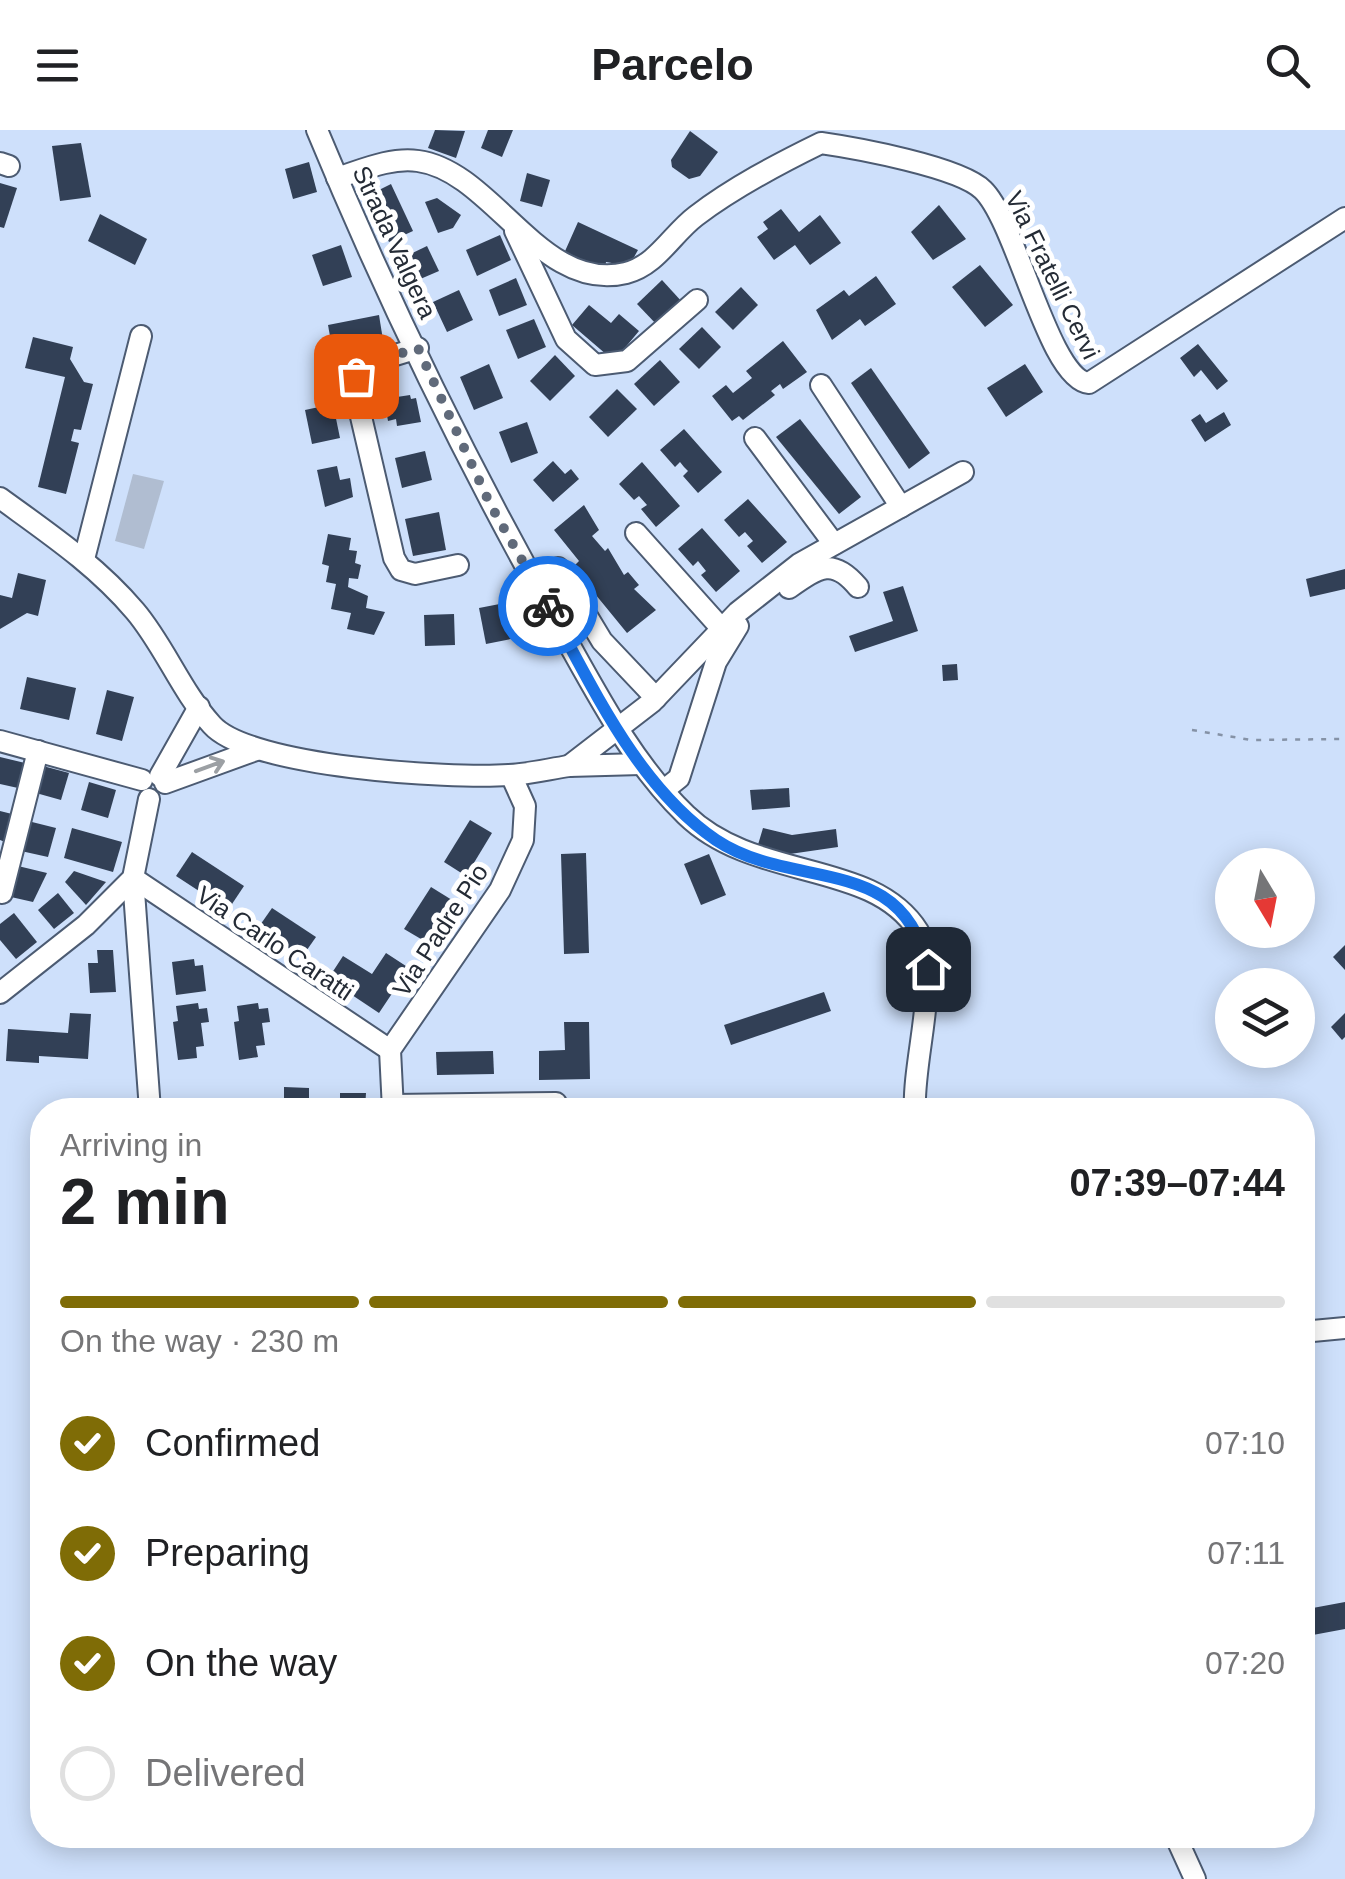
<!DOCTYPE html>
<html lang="en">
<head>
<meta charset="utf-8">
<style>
  body { margin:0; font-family:Helvetica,sans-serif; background:#f2f2f2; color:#202124; height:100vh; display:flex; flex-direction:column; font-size:38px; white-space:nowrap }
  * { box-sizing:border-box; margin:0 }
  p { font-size:32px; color:#757577 }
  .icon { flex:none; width:55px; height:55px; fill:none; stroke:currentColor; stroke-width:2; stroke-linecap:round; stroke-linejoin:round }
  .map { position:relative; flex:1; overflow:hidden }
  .details { position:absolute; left:30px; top:968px; width:1285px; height:750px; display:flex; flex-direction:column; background:#fff; border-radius:40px; box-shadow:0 5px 25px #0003 }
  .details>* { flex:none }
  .needle { width:65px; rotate:170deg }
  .buttons { position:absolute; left:1215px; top:718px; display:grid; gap:20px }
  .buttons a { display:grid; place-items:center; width:100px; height:100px; border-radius:50%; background:#fff; box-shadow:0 5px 25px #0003; font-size:50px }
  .pin { position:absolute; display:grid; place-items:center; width:85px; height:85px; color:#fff; margin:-42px; border-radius:20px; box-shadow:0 5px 15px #0006 }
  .courier { position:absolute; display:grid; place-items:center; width:100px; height:100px; margin:-50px; border:8px solid #1a73e8; border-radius:50%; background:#fff; color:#222; box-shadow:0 2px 12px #0007 }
  .head em { font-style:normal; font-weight:700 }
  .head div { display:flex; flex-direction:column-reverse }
  .head { display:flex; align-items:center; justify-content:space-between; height:170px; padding:0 30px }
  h1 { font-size:65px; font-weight:700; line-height:75px }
  .bar { display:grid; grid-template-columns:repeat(4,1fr); gap:15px 10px; align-content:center; height:120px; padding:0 30px }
  .bar i { height:12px; border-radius:8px; background:#e0e0e0 }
  .bar .active { background:#7f6c06 }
  .bar p { grid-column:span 4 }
  ol { padding:0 30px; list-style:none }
  li { display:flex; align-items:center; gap:30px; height:110px }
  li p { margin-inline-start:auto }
  li .icon { padding:10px; border-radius:50%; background:#7f6c06; color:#fff; stroke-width:4 }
  li:last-child { color:#757577 }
  li i { width:55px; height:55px; border:5px solid #e0e0e0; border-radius:50% }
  header { display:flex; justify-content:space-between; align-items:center; height:130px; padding:0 30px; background:#fff; font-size:45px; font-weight:700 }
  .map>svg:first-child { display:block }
  .green { fill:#b0bdd1 }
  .building { fill:#324056 }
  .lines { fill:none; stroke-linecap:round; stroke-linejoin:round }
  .minor-casing { stroke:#4c5b72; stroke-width:24 }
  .path { stroke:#8592a6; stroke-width:2.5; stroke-dasharray:5 8; stroke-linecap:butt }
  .minor { stroke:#fff; stroke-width:20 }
  .oneway { stroke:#9ca0a4 }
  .done { stroke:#606a7a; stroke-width:10; stroke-dasharray:0 18 }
  .route { stroke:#1a73e8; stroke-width:12 }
  .labels { text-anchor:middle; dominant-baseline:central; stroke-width:10; stroke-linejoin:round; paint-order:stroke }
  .street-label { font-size:25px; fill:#242b35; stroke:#fff }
</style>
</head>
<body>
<header><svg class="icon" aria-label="menu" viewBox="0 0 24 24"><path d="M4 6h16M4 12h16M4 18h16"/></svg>Parcelo<svg class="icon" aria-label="search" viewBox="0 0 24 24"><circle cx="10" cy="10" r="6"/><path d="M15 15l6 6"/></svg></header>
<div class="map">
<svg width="1345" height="1749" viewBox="0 0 1345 1749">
  <rect width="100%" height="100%" fill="#cee0fb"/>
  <polygon class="green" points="133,344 164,351 144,419 115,411"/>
  <g class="building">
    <polygon points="435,0 465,1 456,28 428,18"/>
    <polygon points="488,0 513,0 502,27 481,18"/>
    <polygon points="690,1 718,22 700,46 689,49 672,37 671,30"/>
    <polygon points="81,13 91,67 60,71 52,16"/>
    <polygon points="309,32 317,62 293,69 285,39"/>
    <polygon points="527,43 550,50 542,77 520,71"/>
    <polygon points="0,53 17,58 4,98 0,97"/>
    <polygon points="391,54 413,101 389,112 367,66"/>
    <polygon points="437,68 461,85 453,98 438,103 425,72"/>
    <polygon points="939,75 966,109 933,130 911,102"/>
    <polygon points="781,79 799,102 820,85 841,113 810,135 795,115 774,130 757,107 768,99 763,92"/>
    <polygon points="100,84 147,109 135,135 88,111"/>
    <polygon points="578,92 638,120 629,136 606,132 605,138 562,128"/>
    <polygon points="500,105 511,130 477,146 466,120"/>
    <polygon points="341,115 352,147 323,156 312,125"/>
    <polygon points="427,116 439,141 411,153 400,129"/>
    <polygon points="980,135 1013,175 985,197 952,157"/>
    <polygon points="876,146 896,174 865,196 860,189 832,210 816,180 844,160 849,166"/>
    <polygon points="516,148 527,175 499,186 489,160"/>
    <polygon points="662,150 683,173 658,196 637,174"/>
    <polygon points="741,157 758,175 733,200 715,182"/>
    <polygon points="459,160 473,190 447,202 433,172"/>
    <polygon points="589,175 611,193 619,184 639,201 614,231 572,195"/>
    <polygon points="379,185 383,210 333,223 328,195"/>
    <polygon points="534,189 546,217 518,229 506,200"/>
    <polygon points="702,197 721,217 699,239 679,219"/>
    <polygon points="33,207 73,217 70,229 84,252 93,254 81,300 74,299 71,311 79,313 66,364 38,357 65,247 25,238"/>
    <polygon points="783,211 807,242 783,259 780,254 771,261 775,265 743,290 739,286 732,291 712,266 726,255 733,263 752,248 746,241"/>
    <polygon points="1198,214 1228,251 1217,260 1201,240 1194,247 1180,228"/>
    <polygon points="555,225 575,246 550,271 530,251"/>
    <polygon points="660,230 680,252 654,276 634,254"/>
    <polygon points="489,234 503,268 474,280 460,247"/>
    <polygon points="1025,234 1043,262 1006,287 987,258"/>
    <polygon points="871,238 930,323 909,339 851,253"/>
    <polygon points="617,259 637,279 608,307 589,287"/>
    <polygon points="410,265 411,269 416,268 421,292 397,296 396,289 388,291 384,269"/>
    <polygon points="333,274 340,308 312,314 305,280"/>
    <polygon points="1224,282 1231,295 1205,312 1191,290 1200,284 1206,293"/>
    <polygon points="800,289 861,367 839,384 776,307"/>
    <polygon points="527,292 538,323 511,333 499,302"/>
    <polygon points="684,299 722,342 698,363 683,346 688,341 684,337 680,332 675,337 660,320"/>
    <polygon points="425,321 432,350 402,358 395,328"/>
    <polygon points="553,331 565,344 571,339 579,349 553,372 533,350"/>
    <polygon points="642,332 680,376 656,397 641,379 647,375 639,366 634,370 619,354"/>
    <polygon points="337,336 340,350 350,348 353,367 325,377 317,340"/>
    <polygon points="748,369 787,412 762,433 747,416 753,411 745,402 739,407 724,390"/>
    <polygon points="584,375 599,400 592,406 605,421 608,418 624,445 628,442 639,455 634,459 656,480 627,503 573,437 579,431 554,400"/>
    <polygon points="439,382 446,420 413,426 405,389"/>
    <polygon points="702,398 740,441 716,462 701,445 706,441 698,431 693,436 678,419"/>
    <polygon points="328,404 351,408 349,420 357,421 355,433 361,435 358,449 349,448 348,457 368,466 366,478 385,482 374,505 347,499 351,483 331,479 336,454 326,452 329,436 322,434"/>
    <polygon points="1345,439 1345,459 1310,467 1306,449"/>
    <polygon points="18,443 46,450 38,486 27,483 0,499 0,465 12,468"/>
    <polygon points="903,456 918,501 855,522 849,506 893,491 883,462"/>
    <polygon points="510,472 516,508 486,514 479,478"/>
    <polygon points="454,484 455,515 425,516 424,485"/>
    <polygon points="957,534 958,550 943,551 942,535"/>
    <polygon points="27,547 76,558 69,590 20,579"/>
    <polygon points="107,560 134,567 122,611 96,604"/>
    <polygon points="0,627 25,633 18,658 0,654"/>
    <polygon points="43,636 69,643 61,670 36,663"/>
    <polygon points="89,652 116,660 108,688 81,680"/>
    <polygon points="789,658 790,677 752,680 750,660"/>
    <polygon points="0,681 12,684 5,712 0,710"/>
    <polygon points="470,690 492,703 466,746 444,732"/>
    <polygon points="28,691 56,698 48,727 21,721"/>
    <polygon points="72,698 122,712 113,742 64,728"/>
    <polygon points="763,698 792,705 836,699 838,717 783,725 757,718"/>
    <polygon points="192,722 244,756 228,780 176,746"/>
    <polygon points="586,723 589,823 564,824 561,724"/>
    <polygon points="709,724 726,765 701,775 684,734"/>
    <polygon points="18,736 47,743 33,772 11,767"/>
    <polygon points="74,741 106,752 86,775 65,752"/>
    <polygon points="431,757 452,770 426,812 404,799"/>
    <polygon points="58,763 74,783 54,799 38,780"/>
    <polygon points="272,778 316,807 302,827 258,798"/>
    <polygon points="14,783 37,812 16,829 0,810 0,794"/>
    <polygon points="1345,815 1345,840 1333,827"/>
    <polygon points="97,820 113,820 116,862 90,863 88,833 98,833"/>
    <polygon points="386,823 409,838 379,883 328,849 343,826 372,844"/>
    <polygon points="194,829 195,836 203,835 206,861 176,865 172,832"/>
    <polygon points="824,862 831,881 731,915 724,895"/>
    <polygon points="198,873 199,879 207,878 209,892 201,893 204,916 196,917 197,928 178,930 173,892 178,891 176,876"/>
    <polygon points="258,873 259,879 268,878 270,892 262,893 265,915 256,916 258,927 239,930 234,892 239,891 237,876"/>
    <polygon points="70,883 91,884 88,929 39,926 39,933 6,931 8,899 68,903"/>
    <polygon points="1345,883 1345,907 1342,910 1331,897"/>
    <polygon points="564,892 589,892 590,949 539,950 539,921 565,920"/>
    <polygon points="493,921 494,944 437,945 436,922"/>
    <polygon points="284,957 309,958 309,980 284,980"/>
    <polygon points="340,963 366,963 365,980 340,980"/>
    <polygon points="1345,1472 1345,1499 1302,1507 1302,1480"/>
  </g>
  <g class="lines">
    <g class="minor-casing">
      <g id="minor">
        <path d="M317,0C386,167 467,333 556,491C594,558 630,631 686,685C755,752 873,729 918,801C942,839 912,932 915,980"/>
        <polyline points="0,33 9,36"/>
        <path d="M337,48C362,40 391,27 418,31C493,41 541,164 626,143C657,135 672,104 696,86C734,57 778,34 821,13C856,18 960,37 983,60C1017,93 1049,250 1089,253L1345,88"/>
        <polyline points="515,101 566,209 595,235 627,231 697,170"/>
        <polyline points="418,218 363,235 355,261 394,428 401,440 415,444 458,435"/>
        <polyline points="821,255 901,377"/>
        <polyline points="755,308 834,414"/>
        <path d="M0,368C48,403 96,435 135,481C164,515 181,561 212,595C250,637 449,649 509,645C529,644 549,639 569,636"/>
        <polyline points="636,403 721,498"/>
        <polyline points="84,429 141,206"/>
        <polyline points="558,438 602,511 656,568"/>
        <path d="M789,458C819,437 833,427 858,457"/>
        <polyline points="0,611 142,650"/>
        <polyline points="641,634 569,636 652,572 738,482 799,434 963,342"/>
        <polyline points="160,646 199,577"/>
        <polyline points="165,653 256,620"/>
        <polyline points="664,660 679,648 716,532 738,496"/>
        <polyline points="133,748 390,920"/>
        <polyline points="133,748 150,980"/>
        <polyline points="2,763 38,621"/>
        <polyline points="0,863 86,795 133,748 149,669"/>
        <polyline points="393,975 556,973"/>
        <polyline points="393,980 390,920 500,760 523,710 525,676 511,645"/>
        <polyline points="1302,1202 1345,1198"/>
        <polyline points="1175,1705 1195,1749"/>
      </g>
    </g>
    <polyline class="path" points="1192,600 1251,610 1345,609"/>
    <use href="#minor" class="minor"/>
  </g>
  <defs><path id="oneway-shaft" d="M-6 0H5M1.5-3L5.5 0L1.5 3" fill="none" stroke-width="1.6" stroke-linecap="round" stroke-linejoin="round" transform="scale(2.5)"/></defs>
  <use class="oneway" href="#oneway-shaft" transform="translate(210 636) rotate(-20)"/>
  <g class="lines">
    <polyline class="done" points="356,246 364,235 418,218 490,374 548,476"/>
    <path class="route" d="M548,476C593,557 637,656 716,710C794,762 904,721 928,839"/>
  </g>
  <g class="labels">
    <g class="street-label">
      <text transform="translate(395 112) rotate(65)">Strada Valgera</text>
      <text transform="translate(1053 145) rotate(64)">Via Fratelli Cervi</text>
      <text transform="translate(440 800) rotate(-57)">Via Padre Pio</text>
      <text transform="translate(275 813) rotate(34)">Via Carlo Caratti</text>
    </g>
  </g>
</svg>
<div class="buttons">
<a><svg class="needle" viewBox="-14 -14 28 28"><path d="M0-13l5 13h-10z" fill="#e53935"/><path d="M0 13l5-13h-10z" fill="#757577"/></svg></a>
<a><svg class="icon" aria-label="layers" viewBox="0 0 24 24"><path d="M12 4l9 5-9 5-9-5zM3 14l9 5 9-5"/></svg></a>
</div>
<div class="pin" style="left:356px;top:246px;background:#ea580c"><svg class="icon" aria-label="bag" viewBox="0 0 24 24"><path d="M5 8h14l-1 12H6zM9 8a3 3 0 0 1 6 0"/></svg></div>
<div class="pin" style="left:928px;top:839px;background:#1f2937"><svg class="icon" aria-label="home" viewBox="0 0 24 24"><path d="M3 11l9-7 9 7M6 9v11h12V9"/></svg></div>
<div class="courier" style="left:548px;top:476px"><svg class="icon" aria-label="bike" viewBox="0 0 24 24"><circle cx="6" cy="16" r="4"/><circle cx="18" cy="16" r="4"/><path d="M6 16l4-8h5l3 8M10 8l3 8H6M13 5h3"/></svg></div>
<section class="details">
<div class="head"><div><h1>2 min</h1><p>Arriving in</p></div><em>07:39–07:44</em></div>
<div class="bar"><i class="active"></i><i class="active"></i><i class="active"></i><i></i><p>On the way · 230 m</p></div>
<ol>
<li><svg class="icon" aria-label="check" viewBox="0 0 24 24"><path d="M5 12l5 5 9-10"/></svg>Confirmed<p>07:10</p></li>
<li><svg class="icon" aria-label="check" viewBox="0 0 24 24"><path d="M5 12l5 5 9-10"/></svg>Preparing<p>07:11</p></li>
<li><svg class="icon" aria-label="check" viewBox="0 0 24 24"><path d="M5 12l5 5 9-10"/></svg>On the way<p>07:20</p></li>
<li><i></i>Delivered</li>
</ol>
</section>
</div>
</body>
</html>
